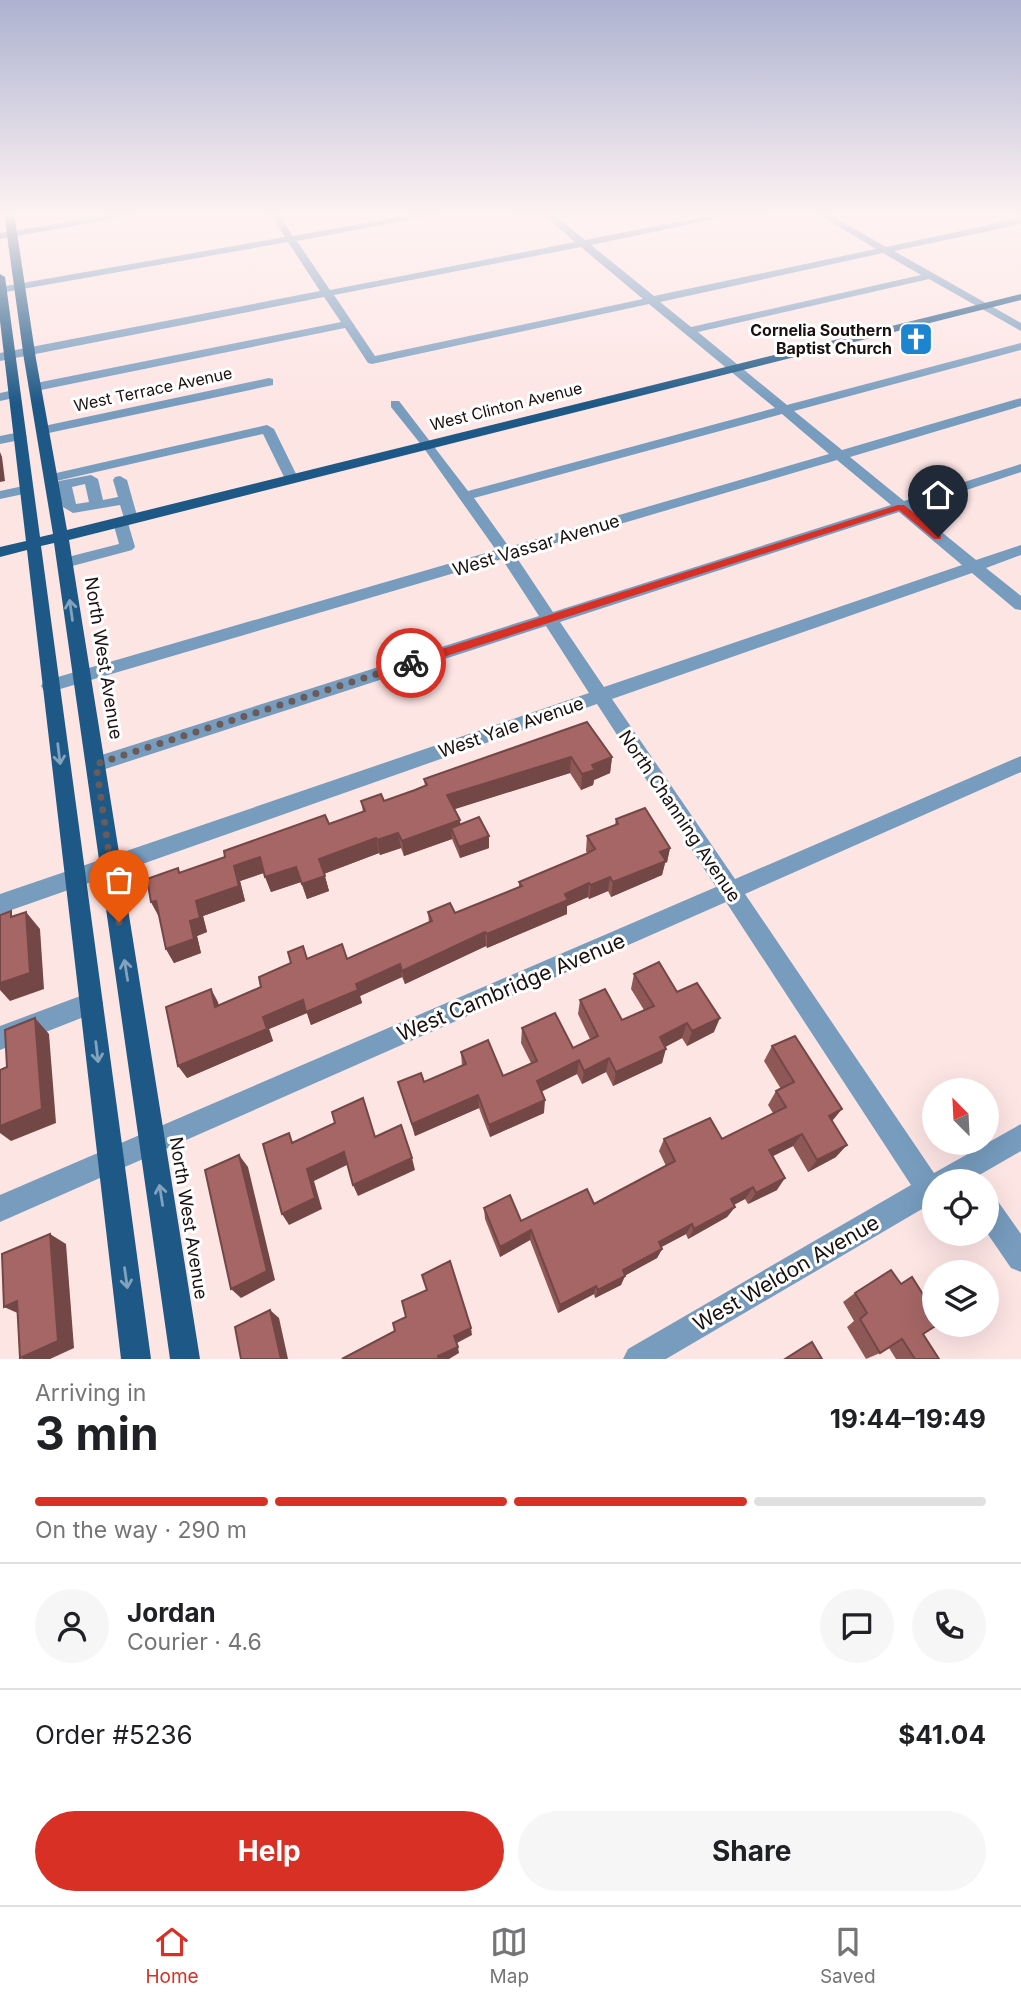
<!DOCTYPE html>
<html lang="en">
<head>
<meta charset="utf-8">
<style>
  body { margin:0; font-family:Inter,sans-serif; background:#f6f6f6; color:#202124; height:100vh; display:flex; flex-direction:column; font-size:26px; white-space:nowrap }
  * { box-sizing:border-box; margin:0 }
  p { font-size:23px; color:#757577 }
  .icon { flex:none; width:38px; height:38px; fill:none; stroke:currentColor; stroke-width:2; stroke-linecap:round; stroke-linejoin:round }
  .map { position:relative; height:1359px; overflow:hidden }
  .side { display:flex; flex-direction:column; background:#fff; flex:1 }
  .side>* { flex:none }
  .needle { width:46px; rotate:336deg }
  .controls { position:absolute; left:922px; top:1078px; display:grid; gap:14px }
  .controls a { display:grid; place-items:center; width:77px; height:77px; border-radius:50%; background:#fff; box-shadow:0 7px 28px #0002; font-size:35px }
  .pin { position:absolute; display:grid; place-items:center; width:60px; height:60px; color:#fff; margin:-72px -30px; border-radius:50% 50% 50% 0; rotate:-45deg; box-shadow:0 0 7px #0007 }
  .pin .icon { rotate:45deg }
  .courier { position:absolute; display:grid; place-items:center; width:70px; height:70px; margin:-35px; border:5px solid #d93025; border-radius:50%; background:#fff; color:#222; box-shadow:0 2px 9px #0007 }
  .summary em { font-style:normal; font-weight:700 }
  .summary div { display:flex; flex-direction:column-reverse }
  .summary { display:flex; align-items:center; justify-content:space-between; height:119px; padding:0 35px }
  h1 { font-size:46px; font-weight:700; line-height:52px }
  .bar { display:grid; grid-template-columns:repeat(4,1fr); gap:10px 7px; align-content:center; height:84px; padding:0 35px }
  .bar i { height:9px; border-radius:5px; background:#e0e0e0 }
  .bar .selected { background:#d93025 }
  .bar p { grid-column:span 4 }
  .line { display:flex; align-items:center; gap:18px; padding:0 35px; border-top:2px solid #e0e0e0 }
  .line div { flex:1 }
  .round { display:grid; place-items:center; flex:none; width:74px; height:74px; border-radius:37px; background:#f6f6f6 }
  .primary-button { display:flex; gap:14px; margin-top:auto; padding:14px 35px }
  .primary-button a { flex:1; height:80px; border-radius:42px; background:#d93025; color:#fff; font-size:28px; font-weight:700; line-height:80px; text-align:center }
  .primary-button a+a { background:#f6f6f6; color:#202124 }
  .dock { display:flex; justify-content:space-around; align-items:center; height:98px; border-top:2px solid #e0e0e0; background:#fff; font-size:19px; color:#757577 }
  .dock a { display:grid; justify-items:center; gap:4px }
  .dock .selected { color:#d93025 }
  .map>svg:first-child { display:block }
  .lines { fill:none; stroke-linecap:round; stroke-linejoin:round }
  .minor { fill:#779cbe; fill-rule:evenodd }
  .major { fill:#1d5886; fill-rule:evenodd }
  .wall { fill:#8e5857 }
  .shaded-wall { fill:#744747 }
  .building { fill:#a56665; stroke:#744747; stroke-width:2 }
  .oneway { stroke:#83a3bc }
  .route { fill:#d93025 }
  .done { stroke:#695b5a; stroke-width:7; stroke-dasharray:0 12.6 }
  .labels { text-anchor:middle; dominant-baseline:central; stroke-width:6; stroke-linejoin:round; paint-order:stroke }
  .far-poi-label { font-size:16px; font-weight:bold; fill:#1a100f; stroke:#fff; text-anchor:end }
  .far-street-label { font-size:16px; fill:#1a100f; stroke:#fff }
  .street-label { font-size:18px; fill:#1a100f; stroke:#fff }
  .near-street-label { font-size:21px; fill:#1a100f; stroke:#fff }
</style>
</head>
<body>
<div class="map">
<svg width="1021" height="1359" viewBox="0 0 1021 1359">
  <rect width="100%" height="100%" fill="#fde5e4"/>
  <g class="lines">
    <g class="minor">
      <polygon points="123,213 146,213 0,239 0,233"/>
      <path d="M269,213H278L293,236L422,213H444L297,241L330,290L575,242L542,213H552L585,240L723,213H743L591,245L654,296L876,249L816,213H827L886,247L1021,218V224L894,251L1021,323V331L929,279L698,332L787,405L1021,343V350L794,411L842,450L1021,398V406L850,457L904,501L1021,464V472L912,508L976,560L1021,545V555L986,568L1021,596V610L1015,609L972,573L612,699L735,879L1021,756V772L745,894L934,1173L1021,1124V1151L969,1181H934V1202L666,1359H623L628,1349L911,1185L726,902L0,1222V1195L716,887L597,704L0,914V894L589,693L546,626L96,772L89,769L86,764L89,759L539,616L502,559L50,692L44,691L41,686L44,681L496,550L423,447L391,407V401H399L468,491L775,408L649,304L372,364L368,363L345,328L36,391L30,387L36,383L341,322L324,297L0,361V353L320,291L288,242L0,293V287L285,237ZM581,247L643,299L375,356L334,295ZM883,253L921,275L691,327L660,302ZM782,414L829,454L509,547L474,498ZM837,460L891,505L553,612L515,555ZM899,512L962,565L604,687L560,622Z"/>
      <polygon points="269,378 273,379 273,385 44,434 37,430 44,426"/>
      <polygon points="14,390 20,394 18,397 0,401 0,393"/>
      <polygon points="267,425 274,429 298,478 296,481 286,481 263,434 52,482 45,478 52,474"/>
      <polygon points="20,432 27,436 25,439 0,444 0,436"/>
      <path d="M91,475L98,479L103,500L118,497L113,480L115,477L120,476L127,480L138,519L136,522L128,523L135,547L132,550L65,568L60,567L57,563L60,559L119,544L113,522L115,519L124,518L120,505L73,513L63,507L57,484L59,481ZM85,484L89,502L76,504L72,487Z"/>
      <polygon points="28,485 33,486 33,492 0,499 0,491"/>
      <polygon points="91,992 99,995 103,1003 99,1011 0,1050 0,1026"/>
      <polygon points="987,1197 997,1200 1021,1234 1021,1272 1011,1268 987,1233"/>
    </g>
    <polygon class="major" points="4,213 14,213 36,359 67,530 1021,294 1021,300 69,540 200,1359 170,1359 54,543 41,546 151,1359 121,1359 27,550 0,557 0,547 26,541 0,321 0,274 5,277 40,537 53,534 24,359"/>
  </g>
  <g class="wall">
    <polygon points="587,722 612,757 610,773 594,780 593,785 581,790 570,773 454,809 460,820 460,824 489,836 489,848 460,858 452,839 404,856 401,848 380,855 379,853 324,874 329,891 307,899 301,882 271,892 264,873 240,881 245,901 203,916 207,932 197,936 201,953 174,963 166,949 159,916 151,902 178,868 180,873 329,824 363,812 361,801 384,801 415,790 425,786 424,779"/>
    <polygon points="616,819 670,848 667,862 665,863 662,875 611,897 608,891 589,899 588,897 567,906 567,914 487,948 486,946 405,984 402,977 360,996 362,1003 311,1025 307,1013 269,1029 273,1041 187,1078 211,989 218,1005 261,987 307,959 347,959 429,923 428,912 455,913 519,887 519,882 587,853 586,851 587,836 615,825"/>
    <polygon points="634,974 677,992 714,1032 687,1046 682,1038 665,1047 662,1063 613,1086 606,1072 582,1084 577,1074 541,1092 544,1113 490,1137 479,1108 415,1136 398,1082 424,1082 462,1066 461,1052 503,1076 531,1063 521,1043 522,1028 573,1048 590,1039 578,1014 580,1000 622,1020 644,1010 631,989"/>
    <polygon points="772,1046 842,1109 832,1121 836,1157 808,1172 793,1146 773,1156 777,1190 748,1204 745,1199 734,1205 735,1207 727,1217 688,1239 686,1234 661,1247 662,1249 657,1258 625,1275 621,1285 595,1298 594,1294 558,1313 530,1240 500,1257 485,1219 484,1208 521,1221 594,1204 666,1166 659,1151 664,1139 722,1139 773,1113 768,1105 776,1091 781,1089 764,1061"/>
    <polygon points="855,1293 923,1334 939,1359 896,1359 889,1348 880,1353 866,1359 847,1327 854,1321 843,1302"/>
  </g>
  <g class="shaded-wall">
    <polygon points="0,452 2,457 5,481 0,482"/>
    <polygon points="571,757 570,773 449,811 447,795"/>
    <polygon points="612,757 610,773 594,780 593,785 581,790 582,774 592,765"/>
    <polygon points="460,820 461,836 451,828 452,839 404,856 402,841"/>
    <polygon points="398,833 401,848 380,855 377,840"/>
    <polygon points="489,836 489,848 460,858 459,847"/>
    <polygon points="376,838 379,853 323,874 319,859"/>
    <polygon points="670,848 667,862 665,863 662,875 611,897 613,882 660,852"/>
    <polygon points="260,857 266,872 240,881 245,901 203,916 207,932 197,936 201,953 174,963 166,949 190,921 196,901 234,866"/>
    <polygon points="296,867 301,882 271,892 265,877"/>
    <polygon points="325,876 329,891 307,899 302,884"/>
    <polygon points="610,877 608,891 589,899 591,885"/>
    <polygon points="589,883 588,897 567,906 567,914 487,948 487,934 565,894"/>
    <polygon points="156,901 159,917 151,902"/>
    <polygon points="26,912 40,929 44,989 10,1001 0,990 0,983"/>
    <polygon points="485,932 486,946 405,984 402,971"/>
    <polygon points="400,964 402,977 360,996 362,1003 311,1025 307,1013 269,1029 273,1041 187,1078 178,1066 263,1017 303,1000 356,984"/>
    <polygon points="211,989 218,1002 222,1019 215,1007"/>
    <polygon points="35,1018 49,1034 56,1123 11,1141 0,1133 0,1126"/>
    <polygon points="720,1018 714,1032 687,1046 692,1031"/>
    <polygon points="687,1023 682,1038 656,1052 660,1037"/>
    <polygon points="666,1049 662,1063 613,1086 616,1072"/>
    <polygon points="609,1058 606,1072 582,1084 584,1071"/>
    <polygon points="579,1060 577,1074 536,1094 537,1081"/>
    <polygon points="478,1095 479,1108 415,1136 412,1124"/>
    <polygon points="545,1100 544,1113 490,1137 489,1125"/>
    <polygon points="842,1109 831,1122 829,1116"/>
    <polygon points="802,1134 793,1146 761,1162 769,1150"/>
    <polygon points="847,1145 836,1157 808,1172 817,1160"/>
    <polygon points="344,1152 349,1164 314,1181 322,1209 289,1225 282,1214 307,1169"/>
    <polygon points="239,1155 248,1167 275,1280 241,1298 231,1289"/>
    <polygon points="412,1158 415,1170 358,1196 353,1185"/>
    <polygon points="785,1178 777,1190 748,1204 756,1193"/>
    <polygon points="753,1187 745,1199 723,1210 731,1199"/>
    <polygon points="735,1207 727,1217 688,1239 694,1229"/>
    <polygon points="692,1224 686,1234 654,1251 659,1242"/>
    <polygon points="531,1230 530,1240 500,1257 500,1247"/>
    <polygon points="50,1234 66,1244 74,1348 50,1359 23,1359 20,1358"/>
    <polygon points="662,1249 657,1258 619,1279 623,1270"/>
    <polygon points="625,1276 621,1285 595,1298 598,1290"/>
    <polygon points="596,1286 594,1294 558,1313 560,1305"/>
    <polygon points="17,1301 22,1315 4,1307"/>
    <polygon points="270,1310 279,1318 288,1359 281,1359"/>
    <polygon points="471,1328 472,1335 457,1343 454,1336"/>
    <polygon points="458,1347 459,1353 449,1359 439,1359 438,1356"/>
  </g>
  <g class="building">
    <polygon points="587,722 612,757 592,765 595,770 582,774 571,757 447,795 460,820 402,841 398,833 377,840 376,838 319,859 325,876 302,884 296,867 265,877 260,857 234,866 239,886 196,901 200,918 190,921 194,939 166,949 156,901 151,902 147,879 178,868 179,873 225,857 224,851 325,815 329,824 365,811 361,801 381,794 384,801 415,790 427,785 424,779"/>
    <polygon points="645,808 670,848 660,852 666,861 613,882 610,877 591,885 589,883 565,894 568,900 487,934 485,932 402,971 400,964 356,984 358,990 306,1012 303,1000 263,1017 267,1029 178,1066 166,1007 211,989 215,1007 261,987 259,977 291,963 288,952 303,946 307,959 342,944 347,959 432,921 428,912 450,903 455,913 522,886 519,882 586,854 595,849 587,836 618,824 616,819"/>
    <polygon points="479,817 489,836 459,847 451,828"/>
    <polygon points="11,911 11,917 26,912 30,973 0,983 0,915"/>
    <polygon points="659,962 677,992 697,983 720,1018 692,1031 687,1023 660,1037 666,1049 616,1072 609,1058 584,1071 579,1060 537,1081 545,1100 489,1125 478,1095 412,1124 398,1082 421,1073 424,1082 466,1064 461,1052 488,1040 503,1076 537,1061 522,1028 555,1013 573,1048 598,1036 580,1000 605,989 622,1020 654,1006 634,974"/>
    <polygon points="35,1018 42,1109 0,1126 0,1070 7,1067 5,1030"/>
    <polygon points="795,1036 842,1109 829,1116 847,1145 817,1160 802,1134 769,1150 785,1178 756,1193 753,1187 731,1199 735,1207 694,1229 692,1224 659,1242 662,1249 623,1270 625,1276 598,1290 596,1286 560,1305 531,1230 500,1247 484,1208 510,1195 521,1221 587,1189 594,1204 675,1161 664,1139 710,1118 722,1139 786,1107 776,1091 794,1082 772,1046"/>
    <polygon points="363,1098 375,1137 401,1125 412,1158 353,1185 344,1152 307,1169 315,1198 282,1214 263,1144 289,1133 292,1143 335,1123 332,1112"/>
    <polygon points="239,1155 267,1271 231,1289 205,1170"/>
    <polygon points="50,1234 58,1341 20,1358 17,1301 4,1307 2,1254"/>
    <polygon points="450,1261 471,1328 454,1336 458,1347 438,1356 439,1359 342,1359 395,1331 393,1323 406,1317 402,1301 427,1290 422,1275"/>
    <polygon points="891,1270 901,1284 912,1277 934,1312 934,1325 937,1325 923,1334 939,1359 915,1359 902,1339 880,1353 860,1319 867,1313 855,1293"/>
    <polygon points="270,1310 281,1359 241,1359 235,1327"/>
    <polygon points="812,1342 822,1359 785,1359"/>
  </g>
  <defs><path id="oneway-shaft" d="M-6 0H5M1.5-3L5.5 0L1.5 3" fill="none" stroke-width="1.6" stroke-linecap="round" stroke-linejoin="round" transform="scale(1.75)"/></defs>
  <g class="oneway">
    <use href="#oneway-shaft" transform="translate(71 610) rotate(-98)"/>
    <use href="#oneway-shaft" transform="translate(59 754) rotate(83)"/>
    <use href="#oneway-shaft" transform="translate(126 970) rotate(-99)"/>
    <use href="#oneway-shaft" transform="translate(97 1052) rotate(83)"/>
    <use href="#oneway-shaft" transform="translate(161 1195) rotate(-99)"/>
    <use href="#oneway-shaft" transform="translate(126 1278) rotate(82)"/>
  </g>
  <linearGradient id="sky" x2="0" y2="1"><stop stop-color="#adb2d0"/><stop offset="0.53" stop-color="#fef3f3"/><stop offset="1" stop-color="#fef3f3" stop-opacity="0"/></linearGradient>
  <rect width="1021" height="404" fill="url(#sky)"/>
  <polygon class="route" points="898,505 904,505 941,535 941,539 934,539 899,510 415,666 407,666 405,663 407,660"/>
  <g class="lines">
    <polyline class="done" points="119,922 96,764 411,663"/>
  </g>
  <defs>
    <g id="church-square" transform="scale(1.75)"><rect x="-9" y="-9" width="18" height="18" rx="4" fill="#1d85d0" stroke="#fff"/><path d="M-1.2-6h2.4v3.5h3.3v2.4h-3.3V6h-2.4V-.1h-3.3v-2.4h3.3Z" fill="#fff"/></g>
  </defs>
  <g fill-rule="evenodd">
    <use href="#church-square" x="916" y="339"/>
  </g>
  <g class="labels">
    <g class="far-poi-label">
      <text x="892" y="330">Cornelia Southern<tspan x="892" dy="18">Baptist Church</tspan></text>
    </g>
    <g class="far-street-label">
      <text transform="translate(153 389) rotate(-12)">West Terrace Avenue</text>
      <text transform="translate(506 406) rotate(-14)">West Clinton Avenue</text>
    </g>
    <g class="street-label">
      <text transform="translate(536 545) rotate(-17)">West Vassar Avenue</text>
      <text transform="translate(104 658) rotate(81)">North West Avenue</text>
      <text transform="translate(511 727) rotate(-19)">West Yale Avenue</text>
      <text transform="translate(680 816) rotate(56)">North Channing Avenue</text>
      <text transform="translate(189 1218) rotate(81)">North West Avenue</text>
    </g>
    <g class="near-street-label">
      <text transform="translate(511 987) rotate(-23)">West Cambridge Avenue</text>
      <text transform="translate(786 1273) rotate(-30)">West Weldon Avenue</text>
    </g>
  </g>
</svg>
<div class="controls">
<a><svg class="needle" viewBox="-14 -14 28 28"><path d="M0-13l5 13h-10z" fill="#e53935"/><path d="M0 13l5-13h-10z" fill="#757577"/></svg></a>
<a><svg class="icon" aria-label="locate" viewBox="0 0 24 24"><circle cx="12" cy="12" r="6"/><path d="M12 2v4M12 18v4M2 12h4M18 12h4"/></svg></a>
<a><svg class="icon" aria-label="layers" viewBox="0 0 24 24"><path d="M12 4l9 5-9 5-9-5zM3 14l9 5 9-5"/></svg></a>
</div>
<div class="pin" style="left:119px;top:922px;background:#ea580c"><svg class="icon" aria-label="bag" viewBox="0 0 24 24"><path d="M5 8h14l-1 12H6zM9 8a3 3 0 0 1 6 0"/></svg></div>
<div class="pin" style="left:938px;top:537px;background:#1f2937"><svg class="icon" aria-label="home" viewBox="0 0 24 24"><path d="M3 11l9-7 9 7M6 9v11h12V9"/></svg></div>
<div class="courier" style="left:411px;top:663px"><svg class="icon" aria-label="bike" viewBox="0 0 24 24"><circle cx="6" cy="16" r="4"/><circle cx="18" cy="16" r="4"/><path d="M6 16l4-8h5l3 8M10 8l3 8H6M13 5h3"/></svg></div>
</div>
<section class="side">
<div class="summary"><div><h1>3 min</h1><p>Arriving in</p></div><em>19:44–19:49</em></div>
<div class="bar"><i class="selected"></i><i class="selected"></i><i class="selected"></i><i></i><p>On the way · 290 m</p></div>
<div class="line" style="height:126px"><a class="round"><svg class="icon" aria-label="person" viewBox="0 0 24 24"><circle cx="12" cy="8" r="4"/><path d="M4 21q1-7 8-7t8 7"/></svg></a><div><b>Jordan</b><p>Courier · 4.6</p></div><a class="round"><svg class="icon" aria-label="chat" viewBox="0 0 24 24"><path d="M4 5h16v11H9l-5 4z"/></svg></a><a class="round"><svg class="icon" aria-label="phone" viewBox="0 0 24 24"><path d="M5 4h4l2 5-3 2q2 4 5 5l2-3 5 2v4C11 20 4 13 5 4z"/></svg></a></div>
<div class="line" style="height:91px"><div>Order #5236</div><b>$41.04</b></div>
<div class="primary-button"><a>Help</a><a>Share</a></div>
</section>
<nav class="dock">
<a class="selected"><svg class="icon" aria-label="home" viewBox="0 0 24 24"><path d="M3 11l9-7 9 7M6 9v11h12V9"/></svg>Home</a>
<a><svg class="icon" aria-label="map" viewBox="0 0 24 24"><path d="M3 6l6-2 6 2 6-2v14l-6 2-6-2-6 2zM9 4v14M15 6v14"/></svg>Map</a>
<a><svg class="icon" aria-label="saved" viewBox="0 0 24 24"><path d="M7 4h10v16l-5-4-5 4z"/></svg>Saved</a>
</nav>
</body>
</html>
